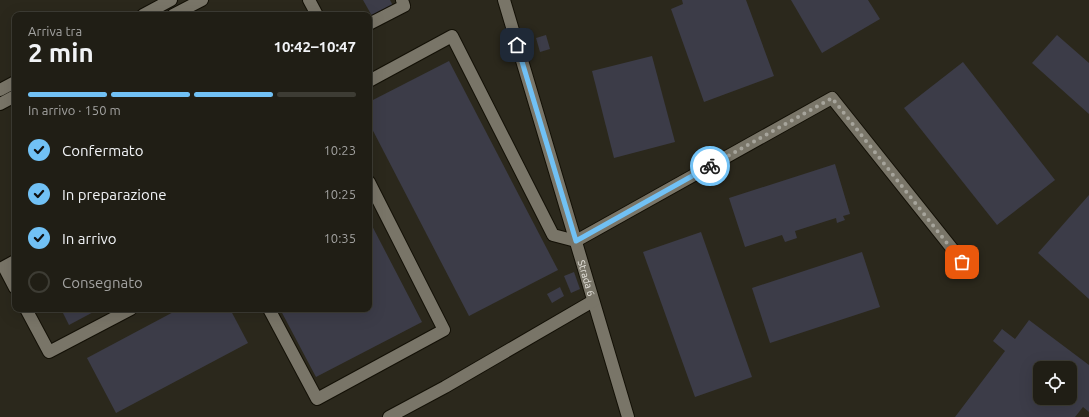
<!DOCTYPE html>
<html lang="it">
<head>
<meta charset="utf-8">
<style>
  body { margin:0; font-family:Ubuntu,sans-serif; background:#2d2b22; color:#f1f3f6; height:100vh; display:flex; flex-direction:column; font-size:15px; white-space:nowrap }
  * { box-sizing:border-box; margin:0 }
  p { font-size:13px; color:#a2a2a0 }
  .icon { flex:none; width:22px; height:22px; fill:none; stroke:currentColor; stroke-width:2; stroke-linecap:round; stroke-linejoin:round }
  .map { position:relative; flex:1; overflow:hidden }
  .side { position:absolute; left:12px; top:12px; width:360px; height:300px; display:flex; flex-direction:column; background:#201e15; border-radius:8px; box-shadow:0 4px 16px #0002,0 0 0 1px #3d3c34 }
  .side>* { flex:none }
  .tools { position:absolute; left:1033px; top:361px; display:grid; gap:8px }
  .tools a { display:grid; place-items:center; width:44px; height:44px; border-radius:8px; background:#201e15; box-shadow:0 4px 16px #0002,0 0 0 1px #3d3c34; font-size:20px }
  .pin { position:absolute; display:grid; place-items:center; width:34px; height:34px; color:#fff; margin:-17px; border-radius:8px; box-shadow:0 2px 6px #0006 }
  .courier { position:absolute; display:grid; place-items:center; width:40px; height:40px; margin:-20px; border:3px solid #71c1f5; border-radius:50%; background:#fff; color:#222; box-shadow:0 1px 5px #0007 }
  .summary em { font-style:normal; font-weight:700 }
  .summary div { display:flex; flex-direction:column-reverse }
  .summary { display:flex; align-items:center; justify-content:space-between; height:68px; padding:0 16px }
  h1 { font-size:26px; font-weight:700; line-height:30px }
  .bar { display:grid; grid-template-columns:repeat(4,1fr); gap:6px 4px; align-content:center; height:48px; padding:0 16px }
  .bar i { height:5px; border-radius:3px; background:#3d3c34 }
  .bar .selected { background:#71c1f5 }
  .bar p { grid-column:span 4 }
  ol { padding:0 16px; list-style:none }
  li { display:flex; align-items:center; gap:12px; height:44px }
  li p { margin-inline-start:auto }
  li .icon { padding:4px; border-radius:50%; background:#71c1f5; color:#111; stroke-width:4 }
  li:last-child { color:#a2a2a0 }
  li i { width:22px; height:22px; border:2px solid #3d3c34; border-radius:50% }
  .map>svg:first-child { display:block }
  .building { fill:#3c3c48; fill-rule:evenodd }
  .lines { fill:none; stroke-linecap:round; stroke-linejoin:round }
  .minor-casing { stroke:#131006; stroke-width:14 }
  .minor { stroke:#797568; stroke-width:12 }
  .done { stroke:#a6a49b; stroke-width:4; stroke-dasharray:0 7.2 }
  .route { stroke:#71c1f5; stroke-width:5 }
  .labels { text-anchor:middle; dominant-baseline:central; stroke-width:3; stroke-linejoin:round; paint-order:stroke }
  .street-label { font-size:10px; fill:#e8e6df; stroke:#2b281c }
</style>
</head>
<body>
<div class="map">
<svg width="1089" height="417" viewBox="0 0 1089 417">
  <rect width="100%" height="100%" fill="#2b281c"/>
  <g class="building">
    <polygon points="363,0 390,0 393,6 372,16"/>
    <polygon points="682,0 746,0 774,76 704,102 671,9 683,4"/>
    <polygon points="791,0 868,0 880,19 822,53"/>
    <polygon points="546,35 550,49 540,52 536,38"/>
    <polygon points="1057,35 1089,63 1089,114 1032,63"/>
    <polygon points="652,56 675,142 614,158 592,71"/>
    <polygon points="449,61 558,270 469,316 369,123 369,102"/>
    <polygon points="963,62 1055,180 997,225 904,108"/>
    <polygon points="835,164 850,214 843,216 845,220 837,223 836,218 795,231 797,238 785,242 782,235 745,247 729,198"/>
    <polygon points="1089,195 1089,299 1038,253"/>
    <polygon points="369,220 422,322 316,377 280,309 369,309"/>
    <polygon points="701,232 752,377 695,397 643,252"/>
    <polygon points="862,252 880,307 770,343 752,288"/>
    <polygon points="574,272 580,289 571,293 564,276"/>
    <polygon points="560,287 564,296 552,303 547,294"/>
    <polygon points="61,309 99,309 69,325"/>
    <polygon points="179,309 230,309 248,343 116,413 87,358"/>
    <path d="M1029,320L1089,365V412L1083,407L1075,417H955L1005,351L993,341L1002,329L1015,339ZM1040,368H1070V398H1040Z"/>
  </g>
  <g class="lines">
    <g class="minor-casing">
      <g id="minor">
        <polyline points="309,0 317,15"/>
        <path id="s1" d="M504,0L628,417"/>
        <polyline points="143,15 171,0"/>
        <polyline points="173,15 202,0"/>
        <polyline points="369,24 404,6 402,0"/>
        <polyline points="369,81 452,36 553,235 576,241 832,98 962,261"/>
        <polyline points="0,90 15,82"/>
        <polyline points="0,104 15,96"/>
        <polyline points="15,261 4,267 15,288"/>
        <polyline points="26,309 49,352 131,309"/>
        <polyline points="269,309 317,399 444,330 369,182"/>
        <polyline points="389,417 445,387 593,301"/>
      </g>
    </g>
    <use href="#minor" class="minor"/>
  </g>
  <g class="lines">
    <polyline class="done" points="710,166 832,98 962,262"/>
    <polyline class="route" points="517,45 576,241 710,166"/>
  </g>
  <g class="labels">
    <g class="street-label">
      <text stroke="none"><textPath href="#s1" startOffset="290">Strada 6</textPath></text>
    </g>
  </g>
</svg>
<div class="tools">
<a><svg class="icon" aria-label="locate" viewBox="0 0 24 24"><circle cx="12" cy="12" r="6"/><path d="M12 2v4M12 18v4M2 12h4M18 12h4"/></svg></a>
</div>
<div class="pin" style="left:962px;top:262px;background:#ea580c"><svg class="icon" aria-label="bag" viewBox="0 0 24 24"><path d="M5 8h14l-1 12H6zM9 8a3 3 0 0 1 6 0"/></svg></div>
<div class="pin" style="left:517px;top:45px;background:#1f2937"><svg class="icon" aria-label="home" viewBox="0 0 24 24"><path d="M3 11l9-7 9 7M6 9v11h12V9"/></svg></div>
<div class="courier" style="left:710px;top:166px"><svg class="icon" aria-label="bike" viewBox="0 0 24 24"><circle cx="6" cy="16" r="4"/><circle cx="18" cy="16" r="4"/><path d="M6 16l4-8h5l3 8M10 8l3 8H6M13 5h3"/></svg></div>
<section class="side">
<div class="summary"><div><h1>2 min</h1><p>Arriva tra</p></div><em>10:42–10:47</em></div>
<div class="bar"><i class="selected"></i><i class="selected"></i><i class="selected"></i><i></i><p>In arrivo · 150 m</p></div>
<ol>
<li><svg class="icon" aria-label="check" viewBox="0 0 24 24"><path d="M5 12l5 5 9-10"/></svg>Confermato<p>10:23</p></li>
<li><svg class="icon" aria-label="check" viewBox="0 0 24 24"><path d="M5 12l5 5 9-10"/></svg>In preparazione<p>10:25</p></li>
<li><svg class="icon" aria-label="check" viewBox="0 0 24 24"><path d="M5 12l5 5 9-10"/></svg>In arrivo<p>10:35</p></li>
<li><i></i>Consegnato</li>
</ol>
</section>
</div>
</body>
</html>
